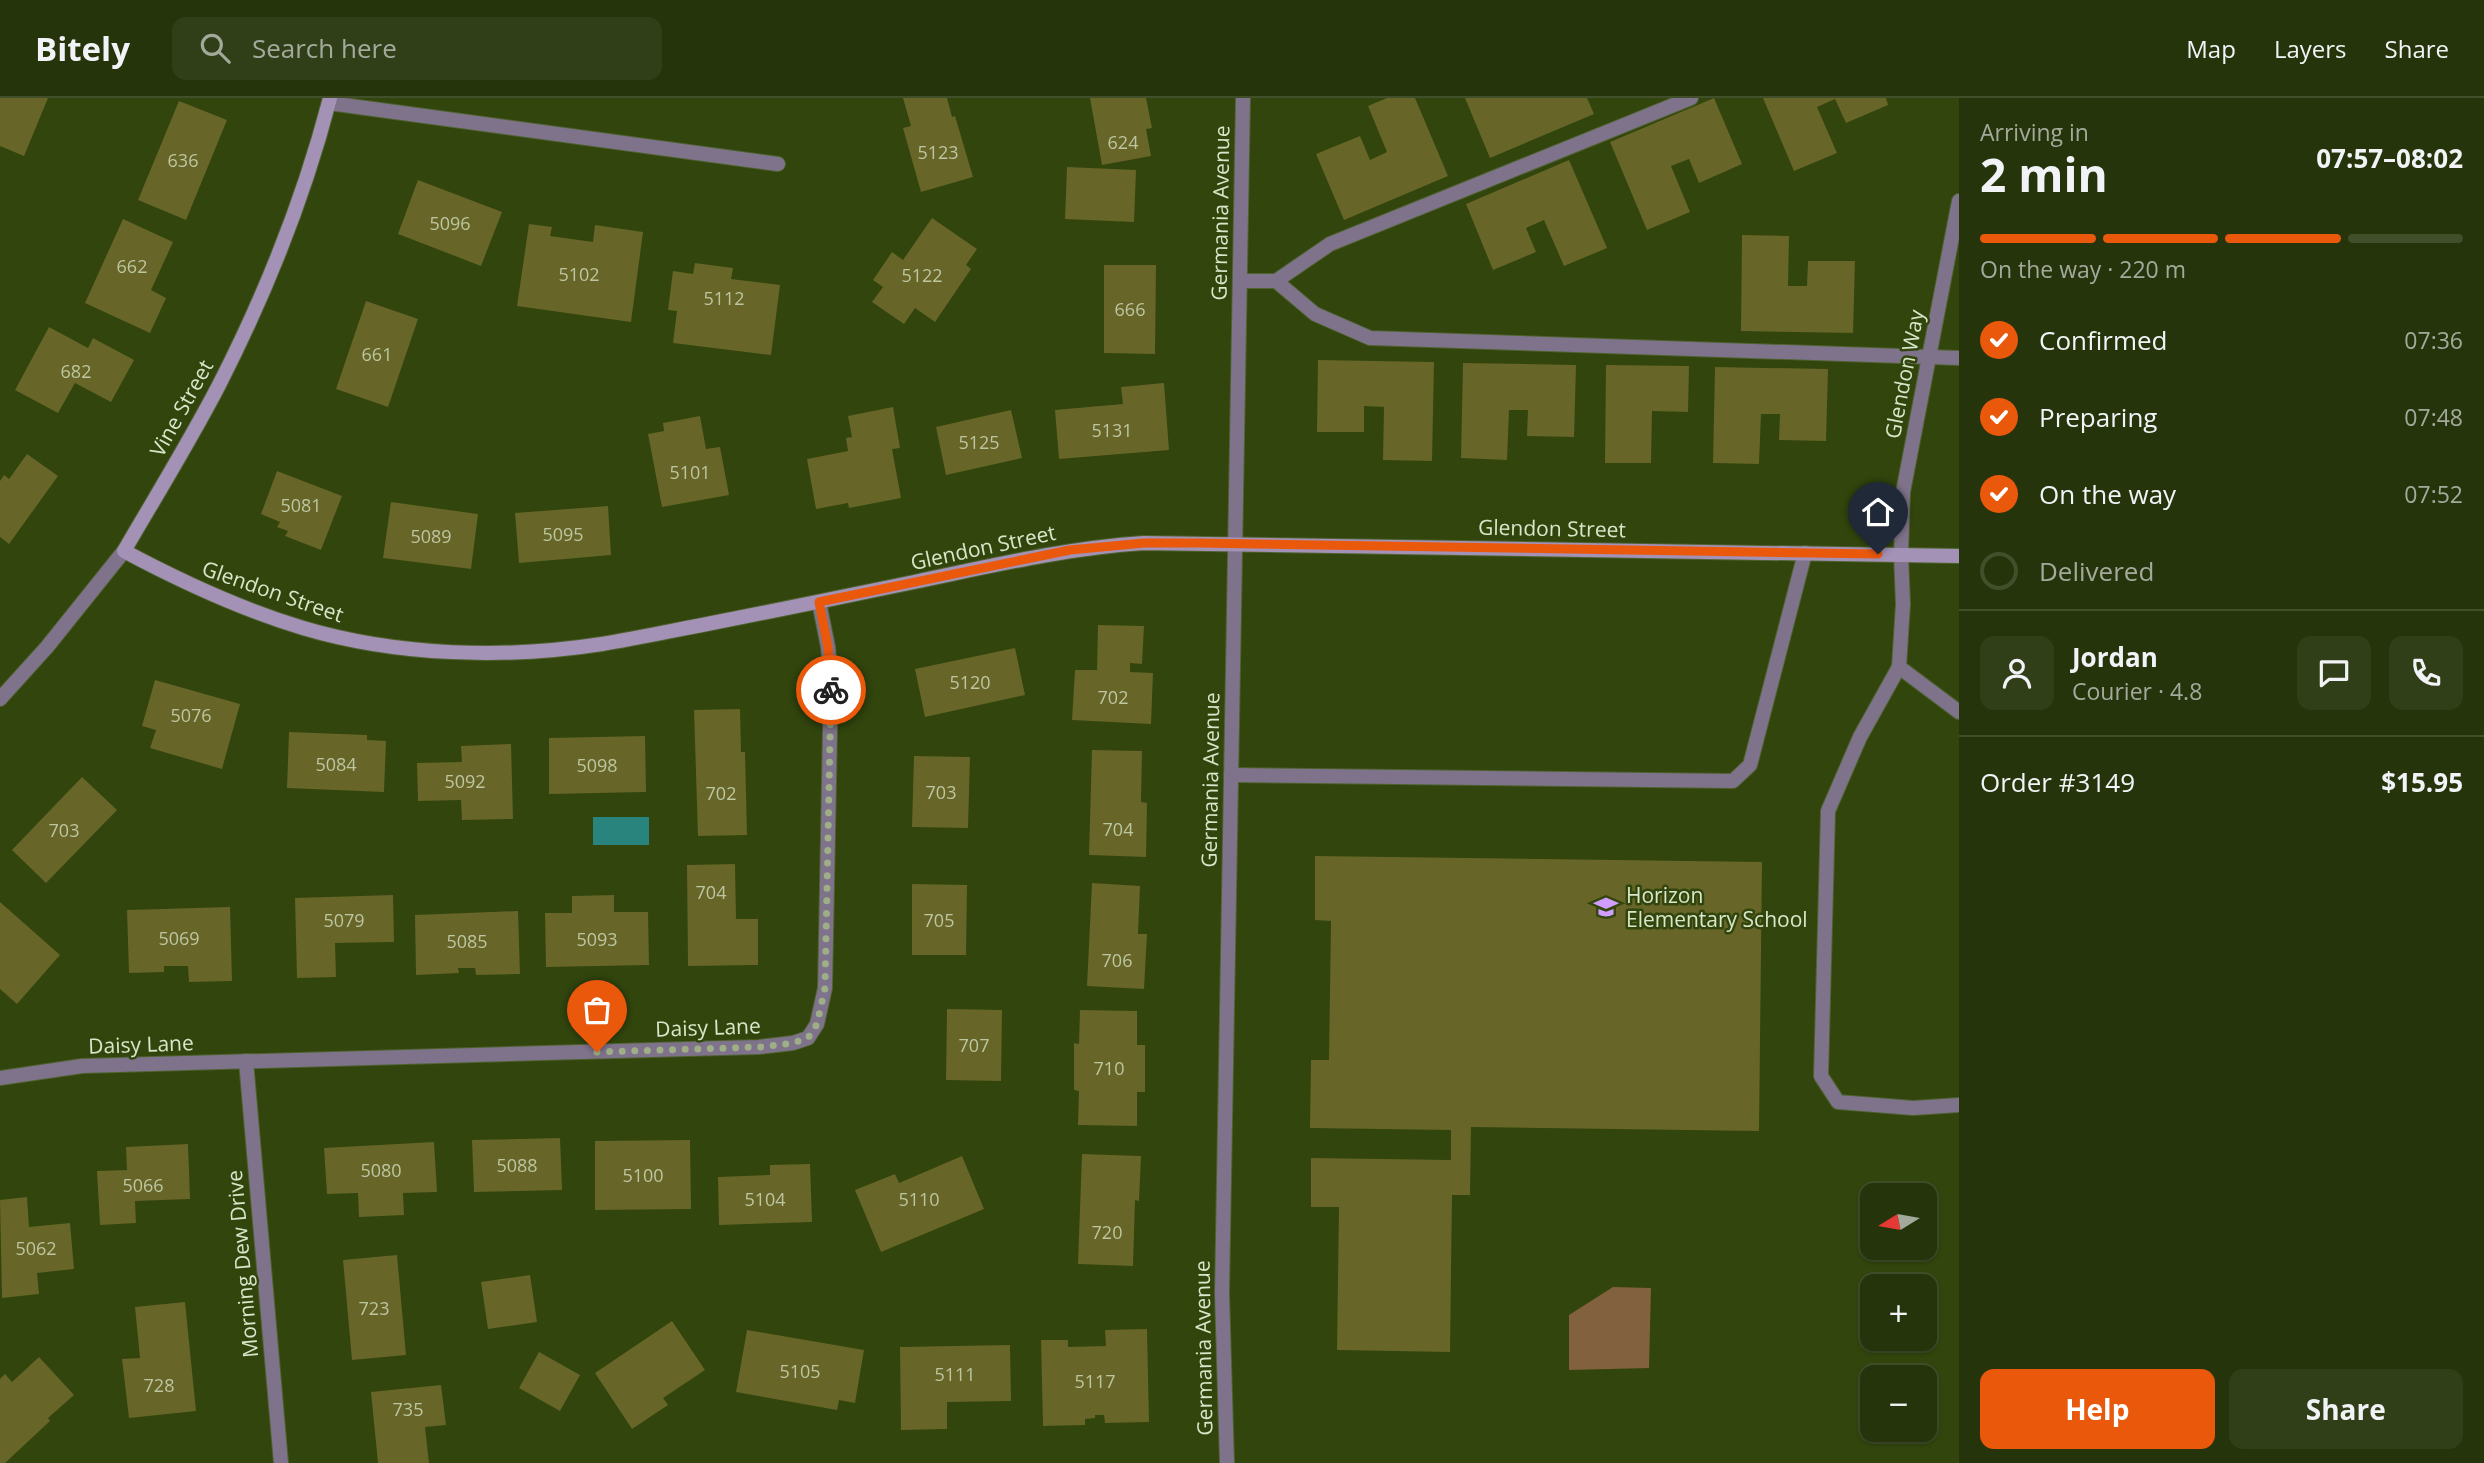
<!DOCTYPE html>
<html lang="en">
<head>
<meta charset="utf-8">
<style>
  body { margin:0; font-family:"Open Sans",sans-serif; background:#313f18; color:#f1f3f6; height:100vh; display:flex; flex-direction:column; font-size:26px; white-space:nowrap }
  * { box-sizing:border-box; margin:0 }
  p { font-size:23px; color:#a3aa9c }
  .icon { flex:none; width:38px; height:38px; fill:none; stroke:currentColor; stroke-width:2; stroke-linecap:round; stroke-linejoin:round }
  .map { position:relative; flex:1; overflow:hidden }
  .panel { display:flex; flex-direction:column; background:#25340a; width:525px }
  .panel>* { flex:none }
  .needle { width:46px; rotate:259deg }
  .buttons { position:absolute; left:1860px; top:1085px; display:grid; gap:14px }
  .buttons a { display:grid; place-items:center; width:77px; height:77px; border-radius:14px; background:#25340a; box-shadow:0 2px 5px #0004,0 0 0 2px #424f2b; font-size:35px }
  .pin { position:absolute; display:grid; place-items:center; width:60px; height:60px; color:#fff; margin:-72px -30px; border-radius:50% 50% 50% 0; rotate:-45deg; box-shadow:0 0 7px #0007 }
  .pin .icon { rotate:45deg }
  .courier { position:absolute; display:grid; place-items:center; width:70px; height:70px; margin:-35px; border:5px solid #ea580c; border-radius:50%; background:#fff; color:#222; box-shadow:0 2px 9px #0007 }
  .overview em { font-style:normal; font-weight:700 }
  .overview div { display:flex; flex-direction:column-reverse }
  .overview { display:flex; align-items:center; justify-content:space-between; height:119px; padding:0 21px }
  h1 { font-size:46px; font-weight:700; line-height:52px }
  .bar { display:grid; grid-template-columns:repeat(4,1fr); gap:10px 7px; align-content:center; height:84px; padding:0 21px }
  .bar i { height:9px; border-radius:5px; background:#424f2b }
  .bar .selected { background:#ea580c }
  .bar p { grid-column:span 4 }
  .line { display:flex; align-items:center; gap:18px; padding:0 21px; border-top:2px solid #424f2b }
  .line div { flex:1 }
  .round { display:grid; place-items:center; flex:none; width:74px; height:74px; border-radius:14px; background:#313f18 }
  ol { padding:0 21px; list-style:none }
  li { display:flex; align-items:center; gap:21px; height:77px }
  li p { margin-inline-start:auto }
  li .icon { padding:7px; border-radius:50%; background:#ea580c; color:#fff; stroke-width:4 }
  li:last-child { color:#a3aa9c }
  li i { width:38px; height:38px; border:4px solid #424f2b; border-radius:50% }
  .cta { display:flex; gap:14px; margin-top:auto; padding:14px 21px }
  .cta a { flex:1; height:80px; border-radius:14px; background:#ea580c; color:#fff; font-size:28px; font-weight:700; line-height:80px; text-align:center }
  .cta a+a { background:#313f18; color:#f1f3f6 }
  header { display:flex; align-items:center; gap:42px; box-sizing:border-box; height:98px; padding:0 35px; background:#25340a; border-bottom:2px solid #424f2b }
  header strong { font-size:33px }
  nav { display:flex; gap:38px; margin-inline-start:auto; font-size:24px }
  .search { width:490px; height:63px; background:#313f18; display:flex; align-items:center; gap:18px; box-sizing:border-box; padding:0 24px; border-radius:14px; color:#a3aa9c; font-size:26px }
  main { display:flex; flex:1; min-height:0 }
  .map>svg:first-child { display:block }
  .green { fill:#81613e }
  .water { fill:#29847d }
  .building { fill:#676527 }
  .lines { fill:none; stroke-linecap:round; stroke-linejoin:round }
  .lane-casing { stroke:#4f622f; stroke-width:16 }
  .street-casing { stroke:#4f622f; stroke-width:16 }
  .secondary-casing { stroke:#4f622f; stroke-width:16 }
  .lane { stroke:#7f738b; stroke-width:14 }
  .street { stroke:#7f738b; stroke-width:14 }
  .secondary { stroke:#a391b6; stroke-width:14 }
  .done { stroke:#9eae87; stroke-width:7; stroke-dasharray:0 12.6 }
  .route { stroke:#ea580c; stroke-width:9 }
  .labels { text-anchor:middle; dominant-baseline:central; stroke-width:5; stroke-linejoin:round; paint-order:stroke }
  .number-label { font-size:18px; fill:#bcc6a0 }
  .street-label { font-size:21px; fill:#d8e6c9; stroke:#31450d }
  .poi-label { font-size:21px; fill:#d8e6c9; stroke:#31450d; text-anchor:start }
</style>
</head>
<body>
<header>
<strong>Bitely</strong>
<div class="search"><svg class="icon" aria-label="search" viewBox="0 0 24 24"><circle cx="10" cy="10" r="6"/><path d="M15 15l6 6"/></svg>Search here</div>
<nav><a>Map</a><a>Layers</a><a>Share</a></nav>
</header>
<main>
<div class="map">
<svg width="1959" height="1365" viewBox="0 0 1959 1365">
  <rect width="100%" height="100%" fill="#31450d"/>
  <polygon class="green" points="1613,1189 1651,1190 1649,1270 1569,1272 1569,1217"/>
  <rect class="water" x="593" y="719" width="56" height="28"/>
  <g class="building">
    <polygon points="0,0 48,0 24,58 0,48"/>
    <polygon points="903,0 947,0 952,19 955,18 973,79 921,94 903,30 911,28"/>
    <polygon points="1090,0 1146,0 1152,30 1146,31 1151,58 1102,67"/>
    <polygon points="1387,0 1415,0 1448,78 1344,122 1316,56 1360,38 1370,62 1387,54 1368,8"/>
    <polygon points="1465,0 1587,0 1594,16 1490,60"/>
    <polygon points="1714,0 1742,66 1699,85 1689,61 1671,68 1690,114 1647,132 1610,44"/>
    <polygon points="1763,0 1886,0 1888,7 1846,25 1835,1 1817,9 1837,55 1794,73"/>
    <polygon points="179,3 227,22 186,122 138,102"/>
    <polygon points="1569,62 1607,150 1564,168 1544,122 1526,130 1536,154 1493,172 1466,106"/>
    <polygon points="1067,69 1136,72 1134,124 1065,121"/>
    <polygon points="418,82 502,114 481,168 398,136"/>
    <polygon points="932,120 977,151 966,167 971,171 935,224 915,210 904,226 872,204 883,189 873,182 892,154 903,162"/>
    <polygon points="123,121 173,144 151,192 166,200 150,235 85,205"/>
    <polygon points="529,126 552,129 550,138 593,144 595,127 643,134 631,224 517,208"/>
    <polygon points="1742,137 1789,138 1788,188 1807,188 1808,163 1855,163 1853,235 1741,233"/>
    <polygon points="695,165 733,170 731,181 780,187 771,257 673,245 677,213 668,212 673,173 693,176"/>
    <polygon points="1104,167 1156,167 1155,256 1104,255"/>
    <polygon points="366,203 418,221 388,309 336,291"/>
    <polygon points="49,229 88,250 93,240 134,262 111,304 75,285 58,315 15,292"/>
    <polygon points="1318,262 1434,264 1432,363 1383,362 1384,309 1364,308 1364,334 1317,334"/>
    <polygon points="1463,265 1576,267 1574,339 1527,338 1528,312 1509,312 1507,362 1461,360"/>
    <polygon points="1606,267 1689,268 1688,314 1652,313 1651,365 1605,365"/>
    <polygon points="1715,269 1828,271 1826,343 1779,342 1780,316 1761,316 1759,366 1713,365"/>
    <polygon points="1164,285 1169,352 1059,361 1055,312 1123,306 1121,289"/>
    <polygon points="893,309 900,350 892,351 901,400 849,410 848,405 816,411 807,361 848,353 846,340 852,339 848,318"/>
    <polygon points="1011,312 1022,360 946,377 936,329"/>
    <polygon points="700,318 706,351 720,349 729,397 662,409 648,336 664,333 663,325"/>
    <polygon points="27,356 58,378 9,446 0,439 0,383 4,377 9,381"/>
    <polygon points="277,373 342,398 321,452 285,438 288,433 277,429 280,424 261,416"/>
    <polygon points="391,404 478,416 471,471 383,460"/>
    <polygon points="608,408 611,457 519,465 515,415"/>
    <polygon points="1098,527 1144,528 1142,566 1130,565 1130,574 1153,575 1151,626 1072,622 1075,572 1097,572"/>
    <polygon points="1015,550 1025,597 925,619 915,571"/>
    <polygon points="155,582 240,606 222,671 150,650 156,632 142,628"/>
    <polygon points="740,611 741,654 745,654 747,737 698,738 694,612"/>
    <polygon points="289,634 367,637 367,642 386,643 384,694 287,690"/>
    <polygon points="645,638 646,694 549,696 549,640"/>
    <polygon points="511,646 513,721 462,722 461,702 418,703 417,665 462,664 461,648"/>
    <polygon points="1092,652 1142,653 1141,704 1147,705 1146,759 1089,757"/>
    <polygon points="914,658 970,659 968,730 912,729"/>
    <polygon points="82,679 117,712 46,785 12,752"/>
    <polygon points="1315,758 1762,764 1759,1033 1471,1029 1470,1097 1452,1097 1450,1254 1337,1252 1339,1109 1311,1109 1311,1060 1451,1062 1451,1032 1310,1030 1311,962 1329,962 1331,823 1315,822"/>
    <polygon points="735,766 736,821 758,821 758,867 688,868 687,767"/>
    <polygon points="1092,785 1140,788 1138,836 1147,836 1144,891 1087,888"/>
    <polygon points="912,786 967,787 966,857 912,857"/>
    <polygon points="393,797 394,844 335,845 336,879 297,880 295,800"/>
    <polygon points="614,797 614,814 648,814 649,867 546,869 545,815 572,815 572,798"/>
    <polygon points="0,804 60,857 17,906 0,891"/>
    <polygon points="230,809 232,883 189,884 188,868 164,868 164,874 129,875 127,812"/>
    <polygon points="518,813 520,876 476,877 475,870 458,870 459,875 416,877 415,817"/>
    <polygon points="947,911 1002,912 1001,983 946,982"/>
    <polygon points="1080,912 1137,913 1137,947 1145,947 1145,994 1137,994 1137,1028 1078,1027 1079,993 1074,992 1074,945 1079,946"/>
    <polygon points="560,1040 562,1092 474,1094 472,1042"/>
    <polygon points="690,1042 691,1111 595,1112 595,1043"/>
    <polygon points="434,1044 437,1094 403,1095 404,1117 359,1119 358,1095 327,1096 324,1050"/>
    <polygon points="188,1046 190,1101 135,1103 136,1125 100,1127 97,1073 127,1072 126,1049"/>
    <polygon points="1082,1056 1141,1058 1139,1103 1135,1102 1133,1168 1078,1166"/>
    <polygon points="962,1058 984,1111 881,1154 855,1092 895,1076 899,1085"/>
    <polygon points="810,1066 812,1124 719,1127 718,1079 770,1077 770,1067"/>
    <polygon points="27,1099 29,1129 70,1125 74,1171 37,1175 39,1196 2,1200 0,1102"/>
    <polygon points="397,1157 406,1257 352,1262 343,1162"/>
    <polygon points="530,1177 537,1224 488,1231 481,1184"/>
    <polygon points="185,1204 196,1313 129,1320 122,1261 140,1260 135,1209"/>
    <polygon points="672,1223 705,1272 663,1300 668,1307 632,1331 595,1275"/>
    <polygon points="1147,1231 1149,1324 1105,1325 1104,1317 1095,1317 1095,1320 1085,1321 1085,1327 1043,1328 1041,1242 1068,1242 1068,1249 1106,1248 1105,1232"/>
    <polygon points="747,1232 864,1252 855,1305 839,1302 837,1312 736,1294"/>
    <polygon points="1010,1247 1011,1303 947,1304 947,1331 901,1332 900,1249"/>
    <polygon points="539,1254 580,1277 560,1313 519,1290"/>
    <polygon points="39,1259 74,1297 48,1320 50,1323 5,1365 0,1365 0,1281 5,1276 12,1284"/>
    <polygon points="441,1287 446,1327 425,1329 429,1365 378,1365 371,1294"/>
  </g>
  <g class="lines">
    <g class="lane-casing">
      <g id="lane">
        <polyline points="1240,183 1276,183 1330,146 1691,0"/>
        <polyline points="1276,183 1315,216 1370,240 1959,260"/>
        <polyline points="1901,457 1903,506 1899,569 1860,639 1828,713 1821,978 1838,1004 1913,1010 1959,1007"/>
        <polyline points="1899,569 1959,614"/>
        <polyline points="1231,677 1733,683 1750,667 1805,455"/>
      </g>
    </g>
    <g class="street-casing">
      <g id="street">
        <polyline points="329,5 778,66"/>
        <polyline points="1901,457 1903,394 1959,103"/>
        <polyline points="0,601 47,549 124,453"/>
        <polyline points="246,963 281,1365"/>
        <polyline points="0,980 82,968 759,949 793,945 808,940 817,926 825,890 831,580 828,549 819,504"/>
        <polyline points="1227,1365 1222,1195 1243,0"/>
      </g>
    </g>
    <g class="secondary-casing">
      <path id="secondary" d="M330,0C304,100 266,195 219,287C190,343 156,398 124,453C182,484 240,511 303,530C397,558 506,561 602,546C639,540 675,532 712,525C779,512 847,498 914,484C991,468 1066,450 1144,445L1959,458"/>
    </g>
    <use href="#lane" class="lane"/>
    <use href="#street" class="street"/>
    <use href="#secondary" class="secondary"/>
  </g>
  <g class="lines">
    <polyline class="done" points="597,954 760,949 793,945 808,940 817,926 825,890 831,592"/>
    <polyline class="route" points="831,592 828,549 819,504 1070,452 1144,445 1199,445 1878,456"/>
  </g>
  <defs>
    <g id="school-bare" transform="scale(1.89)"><path d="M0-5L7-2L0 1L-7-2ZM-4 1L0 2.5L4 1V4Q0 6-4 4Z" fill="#d19dfe" stroke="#31450d" stroke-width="2.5" paint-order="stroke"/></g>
  </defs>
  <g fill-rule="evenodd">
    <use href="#school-bare" x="1606" y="809"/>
  </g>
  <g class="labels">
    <g class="number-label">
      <text x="1123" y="44">624</text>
      <text x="938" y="54">5123</text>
      <text x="183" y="62">636</text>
      <text x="450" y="125">5096</text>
      <text x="132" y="168">662</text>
      <text x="579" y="176">5102</text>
      <text x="922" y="177">5122</text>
      <text x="724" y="200">5112</text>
      <text x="1130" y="211">666</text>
      <text x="377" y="256">661</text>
      <text x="76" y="273">682</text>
      <text x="1112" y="332">5131</text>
      <text x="979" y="344">5125</text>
      <text x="690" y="374">5101</text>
      <text x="301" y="407">5081</text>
      <text x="563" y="436">5095</text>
      <text x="431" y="438">5089</text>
      <text x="970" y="584">5120</text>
      <text x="1113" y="599">702</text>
      <text x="191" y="617">5076</text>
      <text x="336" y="666">5084</text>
      <text x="597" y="667">5098</text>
      <text x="465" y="683">5092</text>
      <text x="941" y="694">703</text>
      <text x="721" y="695">702</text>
      <text x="1118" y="731">704</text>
      <text x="64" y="732">703</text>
      <text x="711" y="794">704</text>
      <text x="344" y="822">5079</text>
      <text x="939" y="822">705</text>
      <text x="179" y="840">5069</text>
      <text x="597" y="841">5093</text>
      <text x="467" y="843">5085</text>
      <text x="1117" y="862">706</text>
      <text x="974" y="947">707</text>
      <text x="1109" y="970">710</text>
      <text x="517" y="1067">5088</text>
      <text x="381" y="1072">5080</text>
      <text x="643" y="1077">5100</text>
      <text x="143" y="1087">5066</text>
      <text x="765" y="1101">5104</text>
      <text x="919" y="1101">5110</text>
      <text x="1107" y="1134">720</text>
      <text x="36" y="1150">5062</text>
      <text x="374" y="1210">723</text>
      <text x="800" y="1273">5105</text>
      <text x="955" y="1276">5111</text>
      <text x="1095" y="1283">5117</text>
      <text x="159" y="1287">728</text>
      <text x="408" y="1311">735</text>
    </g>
    <g class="street-label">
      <text transform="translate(1220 115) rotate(-89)">Germania Avenue</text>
      <text transform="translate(1904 276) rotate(-79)">Glendon Way</text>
      <text transform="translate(181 310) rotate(-61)">Vine Street</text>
      <text transform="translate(1552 430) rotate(1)">Glendon Street</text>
      <text transform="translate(983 449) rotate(-12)">Glendon Street</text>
      <text transform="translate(273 493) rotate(19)">Glendon Street</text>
      <text transform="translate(1210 682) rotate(-89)">Germania Avenue</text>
      <text transform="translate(708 929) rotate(-2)">Daisy Lane</text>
      <text transform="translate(141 946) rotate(-2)">Daisy Lane</text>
      <text transform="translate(242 1166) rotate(-95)">Morning Dew Drive</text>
      <text transform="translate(1203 1250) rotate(-91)">Germania Avenue</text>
    </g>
    <g class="poi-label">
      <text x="1626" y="797">Horizon<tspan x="1626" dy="24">Elementary School</tspan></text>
    </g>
  </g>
</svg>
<div class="buttons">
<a><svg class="needle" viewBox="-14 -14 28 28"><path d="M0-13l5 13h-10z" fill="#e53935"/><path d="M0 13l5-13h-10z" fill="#a3aa9c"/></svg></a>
<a>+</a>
<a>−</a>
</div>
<div class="pin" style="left:597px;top:954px;background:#ea580c"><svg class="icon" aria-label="bag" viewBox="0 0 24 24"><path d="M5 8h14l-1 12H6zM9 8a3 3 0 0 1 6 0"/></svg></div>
<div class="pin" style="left:1878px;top:456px;background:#1f2937"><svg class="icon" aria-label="home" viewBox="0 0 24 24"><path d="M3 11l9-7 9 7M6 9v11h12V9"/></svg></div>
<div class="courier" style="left:831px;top:592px"><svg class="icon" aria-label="bike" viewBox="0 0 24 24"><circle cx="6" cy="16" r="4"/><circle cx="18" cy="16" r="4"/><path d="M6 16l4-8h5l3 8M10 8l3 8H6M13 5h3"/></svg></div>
</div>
<section class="panel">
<div class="overview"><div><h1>2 min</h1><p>Arriving in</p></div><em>07:57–08:02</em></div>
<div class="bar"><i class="selected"></i><i class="selected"></i><i class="selected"></i><i></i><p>On the way · 220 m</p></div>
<ol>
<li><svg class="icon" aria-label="check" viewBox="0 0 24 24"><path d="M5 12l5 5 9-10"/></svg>Confirmed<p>07:36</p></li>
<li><svg class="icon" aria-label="check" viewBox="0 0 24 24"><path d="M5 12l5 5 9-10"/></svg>Preparing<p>07:48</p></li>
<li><svg class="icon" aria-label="check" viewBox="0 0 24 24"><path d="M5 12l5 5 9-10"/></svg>On the way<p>07:52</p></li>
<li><i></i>Delivered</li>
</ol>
<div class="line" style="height:126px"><a class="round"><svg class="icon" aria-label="person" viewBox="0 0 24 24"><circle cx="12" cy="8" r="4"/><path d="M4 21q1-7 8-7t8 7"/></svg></a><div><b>Jordan</b><p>Courier · 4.8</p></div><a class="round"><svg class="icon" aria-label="chat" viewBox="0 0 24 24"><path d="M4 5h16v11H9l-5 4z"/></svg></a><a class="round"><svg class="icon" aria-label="phone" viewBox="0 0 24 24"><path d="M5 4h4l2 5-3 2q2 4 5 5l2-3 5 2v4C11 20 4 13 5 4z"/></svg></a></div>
<div class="line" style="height:91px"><div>Order #3149</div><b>$15.95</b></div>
<div class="cta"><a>Help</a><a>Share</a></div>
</section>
</main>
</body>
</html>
